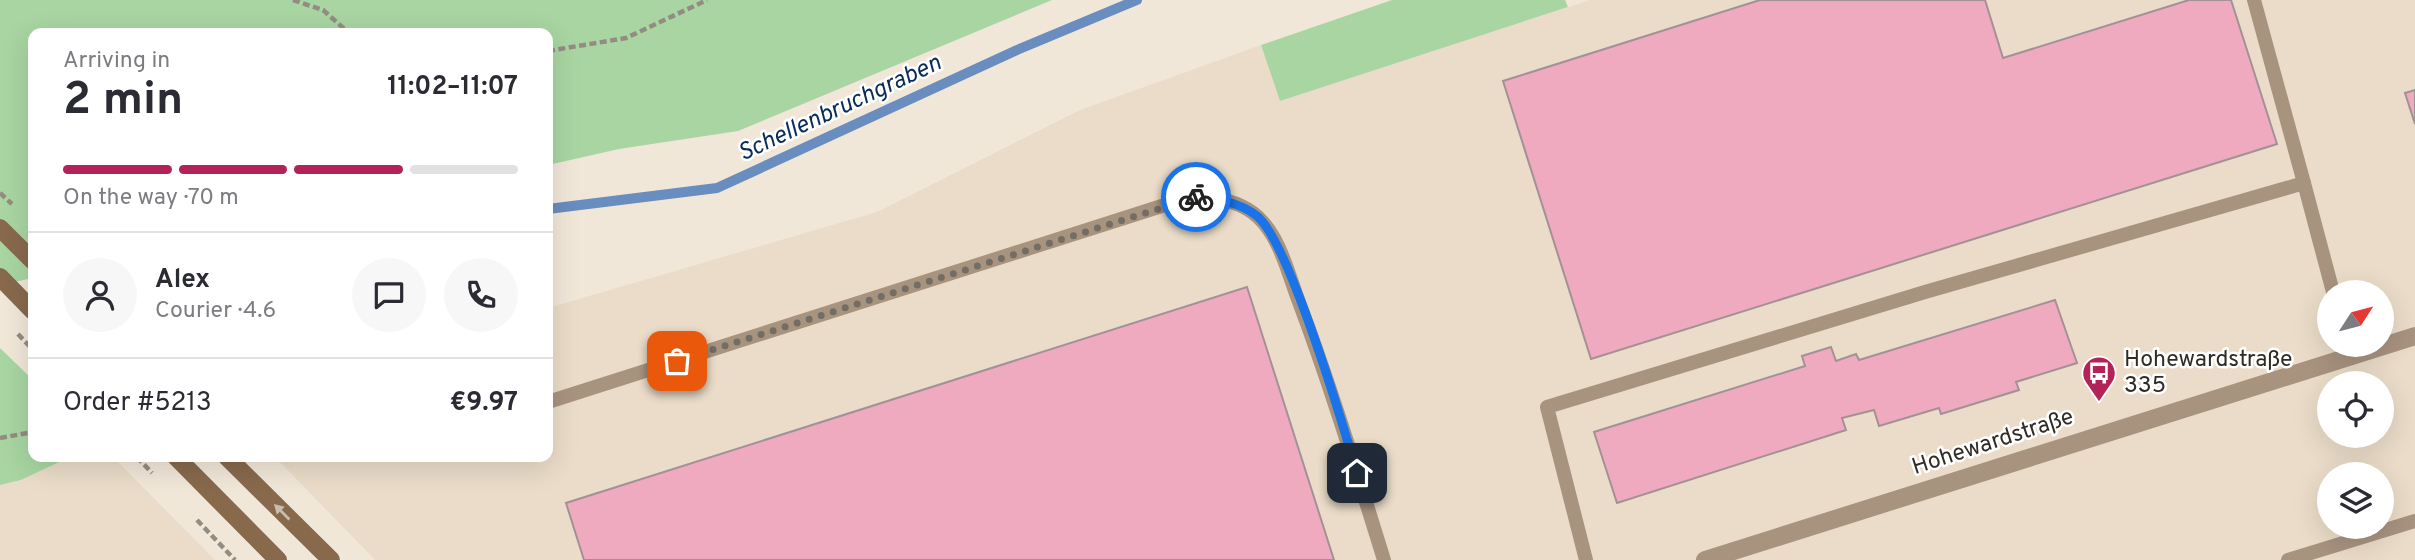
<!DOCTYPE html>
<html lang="en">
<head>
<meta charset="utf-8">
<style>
  body { margin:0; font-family:Overpass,sans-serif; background:#f7f7f7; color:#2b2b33; height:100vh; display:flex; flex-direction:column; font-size:26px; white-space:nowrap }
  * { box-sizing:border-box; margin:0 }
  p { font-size:23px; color:#7c7c81 }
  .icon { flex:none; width:38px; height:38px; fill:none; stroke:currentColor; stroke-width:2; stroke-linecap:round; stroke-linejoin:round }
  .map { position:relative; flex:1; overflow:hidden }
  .sheet { position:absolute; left:28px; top:28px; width:525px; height:434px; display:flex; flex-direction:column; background:#fff; border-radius:14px; box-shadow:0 7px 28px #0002 }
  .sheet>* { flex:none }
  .needle { width:46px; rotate:54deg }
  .tools { position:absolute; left:2317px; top:280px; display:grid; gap:14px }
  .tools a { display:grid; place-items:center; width:77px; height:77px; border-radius:50%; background:#fff; box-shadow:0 7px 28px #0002; font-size:35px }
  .pin { position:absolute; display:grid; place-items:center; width:60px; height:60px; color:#fff; margin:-30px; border-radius:14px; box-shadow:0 4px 10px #0006 }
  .courier { position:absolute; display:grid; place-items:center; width:70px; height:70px; margin:-35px; border:5px solid #1a73e8; border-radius:50%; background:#fff; color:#222; box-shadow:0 2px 9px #0007 }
  .summary em { font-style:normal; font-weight:700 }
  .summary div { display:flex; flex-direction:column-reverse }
  .summary { display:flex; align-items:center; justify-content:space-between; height:119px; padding:0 35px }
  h1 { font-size:46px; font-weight:700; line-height:52px }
  .bar { display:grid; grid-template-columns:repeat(4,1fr); gap:10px 7px; align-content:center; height:84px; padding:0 35px }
  .bar i { height:9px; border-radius:5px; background:#e1e1e2 }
  .bar .selected { background:#b32357 }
  .bar p { grid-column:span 4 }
  .line { display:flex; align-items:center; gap:18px; padding:0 35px; border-top:2px solid #e1e1e2 }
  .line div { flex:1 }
  .round { display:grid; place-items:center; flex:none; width:74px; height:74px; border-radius:37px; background:#f7f7f7 }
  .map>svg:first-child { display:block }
  .built { fill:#eadcc8; fill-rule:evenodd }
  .green { fill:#a8d5a2 }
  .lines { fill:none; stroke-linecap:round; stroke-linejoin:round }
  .stream { stroke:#698dbe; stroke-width:10 }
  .building { fill:#f0aabf; stroke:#a29195; stroke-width:2 }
  .path { stroke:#938c82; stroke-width:4.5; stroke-dasharray:7 3.5; stroke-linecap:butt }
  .lane { stroke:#a8937f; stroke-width:14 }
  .street { stroke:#a8937f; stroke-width:18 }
  .secondary { stroke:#88694c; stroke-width:18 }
  .oneway { fill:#c9bcae }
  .done { stroke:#736d65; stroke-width:7; stroke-dasharray:0 12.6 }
  .route { stroke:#1a73e8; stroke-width:9 }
  .labels { text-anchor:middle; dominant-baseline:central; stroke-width:5; stroke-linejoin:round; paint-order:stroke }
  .poi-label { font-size:23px; fill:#2f2c26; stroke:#fff; text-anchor:start }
  .street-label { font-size:23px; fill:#2f2c26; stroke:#fff }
  .water-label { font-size:24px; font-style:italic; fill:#072c5a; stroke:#fff }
</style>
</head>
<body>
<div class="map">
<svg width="2415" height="560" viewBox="0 0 2415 560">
  <rect width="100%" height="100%" fill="#f1e7d9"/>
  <g class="built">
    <path d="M1590,0H2415V560H375L275,457H548V308L877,212L1080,110L1261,45L1280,101ZM2329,292H2382V345H2329ZM2329,383H2382V436H2329ZM2329,474H2382V527H2329Z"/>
    <polygon points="70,457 113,457 215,560 0,560 0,485 21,480"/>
  </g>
  <g class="green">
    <polygon points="0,0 1052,0 738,131 619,149 548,165 548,33 33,33 33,278 0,285"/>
    <polygon points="1392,0 1565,0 1568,7 1280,101 1261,45"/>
    <polygon points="0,348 33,380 33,457 70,457 21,480 0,485"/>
  </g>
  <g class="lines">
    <polyline class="stream" points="548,209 717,188 1017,50 1137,0"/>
  </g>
  <g class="building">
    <polygon points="1760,0 1985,0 2003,58 2189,0 2231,0 2277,144 1591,359 1503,81"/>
    <polygon points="2415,90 2415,124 2405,93"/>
    <polygon points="1247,287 1334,560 584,560 566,503"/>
    <polygon points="2055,300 2077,363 2016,382 2019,390 1941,414 1939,408 1879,426 1874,410 1842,418 1846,430 1617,503 1594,432 1805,366 1802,356 1831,347 1836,361 1856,354 1859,360"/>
  </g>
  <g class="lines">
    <g class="path">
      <polyline points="293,0 323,10 349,33"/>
      <polyline points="548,51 626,38 707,0"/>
      <polyline points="0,193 12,204"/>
      <polyline points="18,334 33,350"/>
      <polyline points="0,438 33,432"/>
      <polyline points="137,457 152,473"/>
      <polyline points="197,520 235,560"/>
    </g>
    <g class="lane">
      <polyline points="2254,0 2304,183"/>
      <path d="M548,402L1168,204C1198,196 1232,194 1258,217C1281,239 1288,274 1299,302C1331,387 1357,473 1384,560"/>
      <polyline points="1586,560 1547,407 1925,292 2304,183 2333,292"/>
      <polyline points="2288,560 2415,521"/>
    </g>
    <polyline class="street" points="1705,560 2415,336"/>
    <g class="secondary">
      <polyline points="0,228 33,261"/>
      <polyline points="0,277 33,311"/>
      <polyline points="176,457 278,560"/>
      <polyline points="227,457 331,560"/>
    </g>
  </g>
  <defs><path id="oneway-solid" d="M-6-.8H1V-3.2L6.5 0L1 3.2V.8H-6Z" transform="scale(1.75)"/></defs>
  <use class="oneway" href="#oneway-solid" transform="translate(282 512) rotate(-135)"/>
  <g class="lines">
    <polyline class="done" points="677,361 1196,197"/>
    <path class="route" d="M1196,197C1218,199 1239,202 1257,216C1289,242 1343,425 1357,473"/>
  </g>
  <defs>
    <g id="bus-pin" transform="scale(1.75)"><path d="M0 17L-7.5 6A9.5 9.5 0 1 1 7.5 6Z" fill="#b32357" stroke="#fff"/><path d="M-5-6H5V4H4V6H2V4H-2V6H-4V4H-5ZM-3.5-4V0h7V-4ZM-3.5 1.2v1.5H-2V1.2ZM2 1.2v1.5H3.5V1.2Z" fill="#fff"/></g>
  </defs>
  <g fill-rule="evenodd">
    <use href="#bus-pin" x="2099" y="373"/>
  </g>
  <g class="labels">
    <g class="poi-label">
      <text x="2124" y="360">Hohewardstraße<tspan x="2124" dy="26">335</tspan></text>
    </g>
    <g class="street-label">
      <text transform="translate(1993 443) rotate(-18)">Hohewardstraße</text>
    </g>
    <g class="water-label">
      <text transform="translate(840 109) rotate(-25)">Schellenbruchgraben</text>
    </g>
  </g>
</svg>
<div class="tools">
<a><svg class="needle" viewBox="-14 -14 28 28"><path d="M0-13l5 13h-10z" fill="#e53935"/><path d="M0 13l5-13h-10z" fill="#7c7c81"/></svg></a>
<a><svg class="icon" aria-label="locate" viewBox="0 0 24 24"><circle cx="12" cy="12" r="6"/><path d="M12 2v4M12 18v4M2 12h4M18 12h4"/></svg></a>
<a><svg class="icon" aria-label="layers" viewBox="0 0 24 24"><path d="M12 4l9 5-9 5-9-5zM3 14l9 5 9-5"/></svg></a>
</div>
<div class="pin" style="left:677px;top:361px;background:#ea580c"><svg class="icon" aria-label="bag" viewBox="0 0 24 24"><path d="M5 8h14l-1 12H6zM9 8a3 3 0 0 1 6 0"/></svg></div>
<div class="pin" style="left:1357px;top:473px;background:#1f2937"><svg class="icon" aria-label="home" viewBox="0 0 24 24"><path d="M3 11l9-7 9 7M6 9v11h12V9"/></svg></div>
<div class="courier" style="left:1196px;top:197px"><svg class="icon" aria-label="bike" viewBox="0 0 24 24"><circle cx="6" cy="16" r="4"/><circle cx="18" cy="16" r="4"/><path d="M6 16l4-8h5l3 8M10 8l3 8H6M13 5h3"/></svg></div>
<section class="sheet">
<div class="summary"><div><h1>2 min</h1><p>Arriving in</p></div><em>11:02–11:07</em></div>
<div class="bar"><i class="selected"></i><i class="selected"></i><i class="selected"></i><i></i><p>On the way · 70 m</p></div>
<div class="line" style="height:126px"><a class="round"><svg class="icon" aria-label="person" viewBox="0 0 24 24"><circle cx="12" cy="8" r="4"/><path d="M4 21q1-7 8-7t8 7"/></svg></a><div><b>Alex</b><p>Courier · 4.6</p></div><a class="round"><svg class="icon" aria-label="chat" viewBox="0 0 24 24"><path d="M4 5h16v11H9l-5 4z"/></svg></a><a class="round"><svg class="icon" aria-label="phone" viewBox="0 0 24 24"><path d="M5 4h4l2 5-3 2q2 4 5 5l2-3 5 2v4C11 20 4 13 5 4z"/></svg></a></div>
<div class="line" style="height:91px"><div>Order #5213</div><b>€9.97</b></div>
</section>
</div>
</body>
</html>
